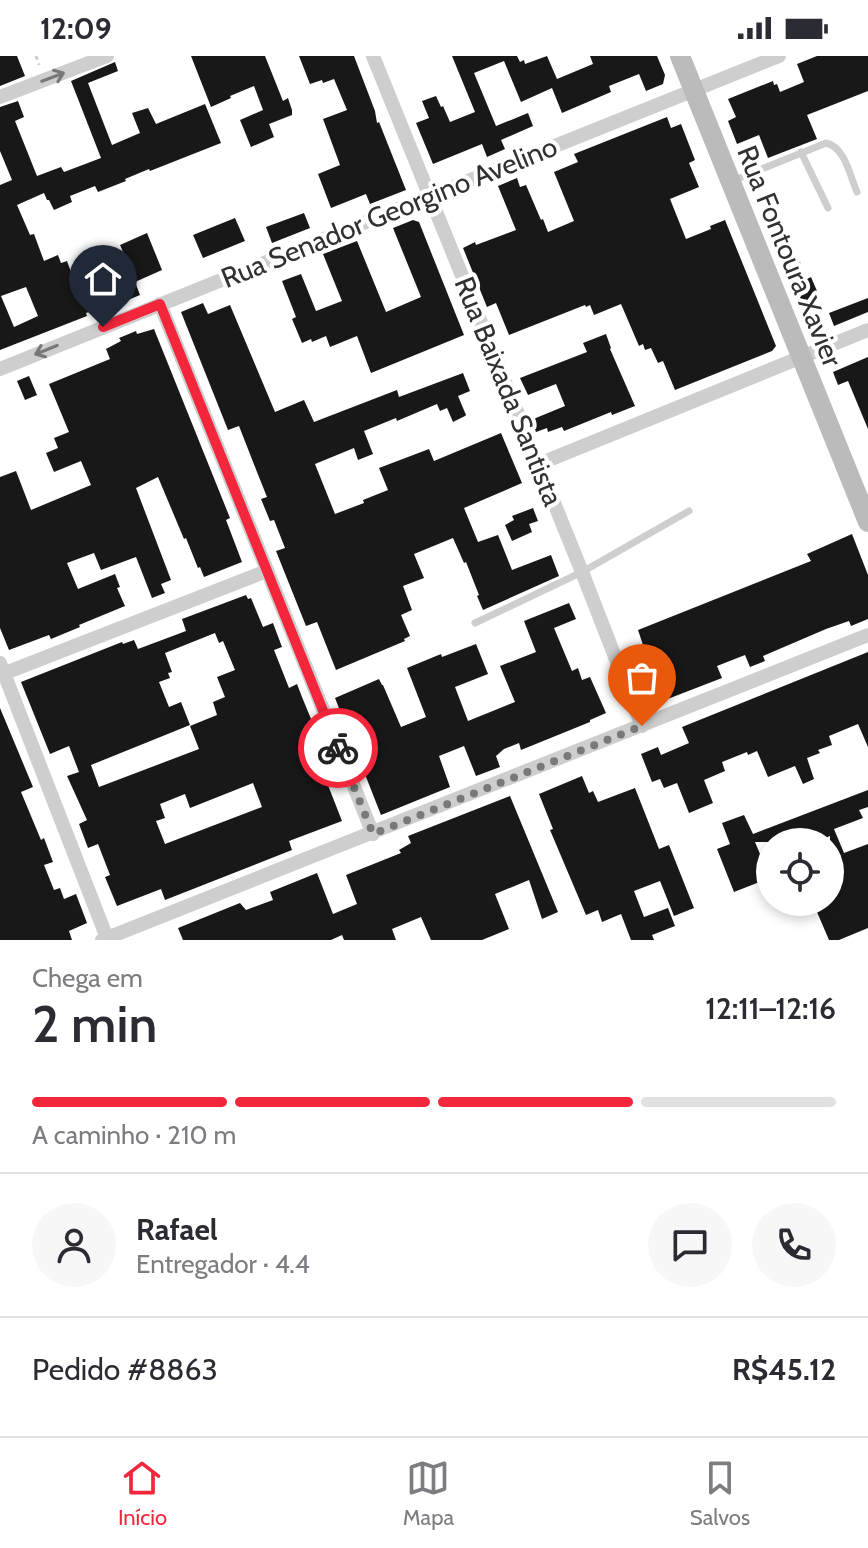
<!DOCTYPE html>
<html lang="pt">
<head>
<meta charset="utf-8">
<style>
  body { margin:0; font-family:Cabin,sans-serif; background:#f7f7f7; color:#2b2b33; height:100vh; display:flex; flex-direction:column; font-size:30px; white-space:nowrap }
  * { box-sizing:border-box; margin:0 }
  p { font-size:26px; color:#7c7c81 }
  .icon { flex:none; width:44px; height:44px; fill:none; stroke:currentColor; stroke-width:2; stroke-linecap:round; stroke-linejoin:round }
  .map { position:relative; height:884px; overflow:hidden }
  .details { display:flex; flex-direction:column; background:#fff; flex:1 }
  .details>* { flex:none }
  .buttons { position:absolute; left:756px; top:772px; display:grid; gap:16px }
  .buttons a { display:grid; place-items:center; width:88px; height:88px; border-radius:50%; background:#fff; box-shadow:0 4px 12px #0003; font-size:40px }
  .pin { position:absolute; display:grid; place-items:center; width:68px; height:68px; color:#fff; margin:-82px -34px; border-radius:50% 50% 50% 0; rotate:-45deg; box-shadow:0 0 8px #0007 }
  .pin .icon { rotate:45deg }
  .courier { position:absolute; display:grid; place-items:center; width:80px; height:80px; margin:-40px; border:6px solid #f4263b; border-radius:50%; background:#fff; color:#222; box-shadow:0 2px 10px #0007 }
  .summary em { font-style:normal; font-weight:600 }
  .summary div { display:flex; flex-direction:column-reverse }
  .summary { display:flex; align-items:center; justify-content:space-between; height:136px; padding:0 32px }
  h1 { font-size:52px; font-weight:600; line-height:60px }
  .bar { display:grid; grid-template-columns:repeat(4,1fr); gap:12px 8px; align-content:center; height:96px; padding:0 32px }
  .bar i { height:10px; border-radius:6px; background:#e1e1e2 }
  .bar .selected { background:#f4263b }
  .bar p { grid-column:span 4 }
  .line { display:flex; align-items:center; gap:20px; padding:0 32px; border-top:2px solid #e1e1e2 }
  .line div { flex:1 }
  .round { display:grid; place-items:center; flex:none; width:84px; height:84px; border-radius:42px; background:#f7f7f7 }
  .status { display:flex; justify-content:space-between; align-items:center; height:56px; padding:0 40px; background:#fff; direction:ltr }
  .status svg { height:22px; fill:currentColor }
  .dock { display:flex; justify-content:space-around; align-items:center; height:112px; border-top:2px solid #e1e1e2; background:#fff; font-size:22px; color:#7c7c81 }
  .dock a { display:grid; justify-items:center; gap:4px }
  .dock .selected { color:#f4263b }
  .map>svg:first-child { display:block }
  .building { fill:#181818; fill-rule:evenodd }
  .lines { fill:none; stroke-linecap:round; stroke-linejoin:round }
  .path { stroke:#cecece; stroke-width:3; stroke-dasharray:4 4; stroke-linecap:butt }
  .lane { stroke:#cecece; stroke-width:7 }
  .street { stroke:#cecece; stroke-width:14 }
  .secondary { stroke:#bbb; stroke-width:20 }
  .oneway { stroke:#787878 }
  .done { stroke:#797979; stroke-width:8; stroke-dasharray:0 14.4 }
  .route { stroke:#f4263b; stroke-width:10 }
  .labels { text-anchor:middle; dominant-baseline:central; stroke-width:8; stroke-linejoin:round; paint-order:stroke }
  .street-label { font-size:28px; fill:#313131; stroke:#fff }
</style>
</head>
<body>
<div class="status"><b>12:09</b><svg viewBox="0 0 49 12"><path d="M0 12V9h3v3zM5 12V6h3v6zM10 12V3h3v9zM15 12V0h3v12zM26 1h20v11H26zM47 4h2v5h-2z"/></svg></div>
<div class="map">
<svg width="868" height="884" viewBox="0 0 868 884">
  <rect width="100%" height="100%" fill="#fff"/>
  <g class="building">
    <polygon points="0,0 17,0 25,20 0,30"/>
    <polygon points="191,0 265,0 283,45 288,42 292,54 292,59 269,68 274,81 251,91 240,64 263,54 254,30 230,40 231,42 211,51"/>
    <polygon points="299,0 354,0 375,55 377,67 379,66 406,134 370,148 366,138 331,152 318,118 340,109 323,63 347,54 334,23 323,27 322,24 310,28"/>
    <polygon points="452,0 517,0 520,6 524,4 525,8 547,0 557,23 593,8 590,0 657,0 665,19 663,28 646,35 639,18 609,30 611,36 562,57 552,32 521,46 504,5 474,17 496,70 528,57 533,70 501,84 505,93 487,101 482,88 433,108 416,67 429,62 422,45 436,40 441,51 443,50 450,66 475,56"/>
    <polygon points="817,0 868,0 868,35 807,59 817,83 768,102 759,79 737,88 728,65 736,61 728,43 773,25 774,29 777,28 780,36 804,26 797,8"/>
    <path d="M115,6L118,15L88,27L112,89L140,77L132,57L148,52L156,68L205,48L221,87L150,115L149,113L125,123L126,125L98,136L95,130L70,140L72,146L54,154L49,144H47L44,137L17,149L30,179L34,178L44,205L58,199L61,207L67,205L71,216L89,210L90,212L124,198L120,189L147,177L162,214L135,226L140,239L116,249L106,222L81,234L89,256L86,257L87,260L0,294V129L12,124L0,95V51L18,45L24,61L15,65L37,120L61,111L64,116L101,102L71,25ZM26,231L38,260L14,271L1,240Z"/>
    <polygon points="667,61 671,72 681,68 695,104 689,107 699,131 670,143 686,183 711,173 710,170 725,164 776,290 772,295 675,334 663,305 658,307 651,292 645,294 643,288 639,290 621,248 594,259 590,249 586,251 585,249 509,279 496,247 487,251 463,192 475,186 476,189 516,174 498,130 517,122 520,131 526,129 541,164 543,163 548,176 574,165 554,116 578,106 574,98"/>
    <polygon points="304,157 310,172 272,187 266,171"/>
    <polygon points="235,162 245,185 203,202 193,179"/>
    <polygon points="413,164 419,166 464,279 371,317 357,280 330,291 326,280 312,286 311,283 302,287 292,263 296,261 282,225 301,218 316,255 342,245 323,198 357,185 386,256 421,241 393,172"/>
    <polygon points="800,206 807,223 811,221 820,242 803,249 786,209"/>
    <polygon points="868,242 868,256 834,270 829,257"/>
    <polygon points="203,247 208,258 230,249 275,356 304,344 314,366 397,334 399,341 463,317 470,335 458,340 466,359 465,360 453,366 447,352 440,355 437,348 397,365 396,362 364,375 373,398 358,404 354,392 315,408 335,458 364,447 363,444 388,434 379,412 429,393 434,405 501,377 522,427 464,452 478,486 498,479 512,514 551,499 559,520 483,554 477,540 479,539 466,506 464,507 453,482 414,498 424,522 403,530 412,554 401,559 410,580 404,583 405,585 336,614 317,566 306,570 276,495 285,492 274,464 270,465 261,443 267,441 257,416 239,370 228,374 181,256"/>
    <polygon points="154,273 230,462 226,464 242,506 204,521 200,511 198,512 186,482 184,483 158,421 136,432 171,524 161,528 165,537 152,542 136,501 101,514 94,497 67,507 78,533 115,518 120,531 117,532 125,550 79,569 80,571 51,583 49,579 9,594 0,572 0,421 16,415 31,454 91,429 81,405 54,416 46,397 58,392 54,382 69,376 49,328 110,303 106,293 121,285 119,282 136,275 137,278"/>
    <polygon points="606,278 611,292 610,293 635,350 612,359 611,356 564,375 562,371 548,376 547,372 536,376 531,364 565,350 556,328 528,339 520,322 587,296 583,287"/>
    <polygon points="868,301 868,373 848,325 838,329 833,316"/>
    <polygon points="29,320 37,339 25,344 17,325"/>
    <polygon points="533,452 538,465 529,468 532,476 512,485 505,469 514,464 512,460"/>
    <polygon points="852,478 868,519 868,563 851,570 849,565 826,573 763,600 765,605 750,611 745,599 717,610 722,622 665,644 663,640 644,649 640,636 649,632 641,614 650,610 638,574 811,505 807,498"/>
    <path d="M246,539L248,543L251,542L263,571L273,567L282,591L274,594L289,632L297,628L302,641L316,675L308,678L342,765L289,785L292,794L165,844L161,833L117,850L105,821L110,819L98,788L88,792L79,768L87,764L67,720L79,716L69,690L50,698L21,626L122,586L123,588L134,584L138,593L186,575L182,563ZM215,577L219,587L223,585L235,614L217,621L225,641L213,646L217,659L190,670L199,693L99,731L91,709L190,669L181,646L169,651L159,626L170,622L168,617L172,616L165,597ZM253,727L262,751L165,788L156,765L165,762L160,748L185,738L190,752Z"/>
    <polygon points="569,547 576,563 554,572 572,615 578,612 582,624 590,621 606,657 590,664 590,666 521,694 519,687 504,693 496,700 500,711 476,720 464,690 439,700 450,731 381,759 335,642 379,623 382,629 383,629 401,671 426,661 407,612 441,598 442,601 476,588 488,618 455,631 468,665 515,646 500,610 536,596 524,565"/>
    <polygon points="868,596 868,691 858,668 829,680 832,689 818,694 820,697 807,702 814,723 803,728 795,710 768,721 757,695 748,699 747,696 722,706 725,715 704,724 713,747 689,757 677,727 664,732 660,723 652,726 641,698 658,691 661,699 689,687 682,671"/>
    <polygon points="0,652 33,731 21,736 41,784 44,782 53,806 44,809 54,834 60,832 64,843 76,838 87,867 69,875 72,884 0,884"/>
    <polygon points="582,720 589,737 593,735 598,746 635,732 659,793 669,789 694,852 674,860 660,825 634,835 644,861 668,852 675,870 652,879 654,884 631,884 621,858 602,866 598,854 586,859 550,774 553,773 539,738"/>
    <polygon points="868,734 868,751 859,754 863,762 834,773 844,797 868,788 868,872 839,884 829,884 814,849 820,846 830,846 830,780 816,786 755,786 770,822 734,836 717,793 730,788 722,767 744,759 753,778"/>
    <polygon points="510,740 558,856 542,863 529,824 495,838 509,873 482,884 431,884 421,861 392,873 396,884 344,884 342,879 331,884 183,884 178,872 240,847 246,854 273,844 270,836 317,817 333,858 357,848 346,819 401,797 399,794 411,787 408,780"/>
  </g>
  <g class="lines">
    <polyline class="path" points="36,0 39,9"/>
    <g class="lane">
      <polyline points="801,96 828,152"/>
      <path d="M732,125L826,87C845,91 850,120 857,136"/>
      <polyline points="475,567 582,516 689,455"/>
    </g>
    <g class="street">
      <polyline points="373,0 582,516 642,670"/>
      <polyline points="0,41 107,0"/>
      <polyline points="160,248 373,778"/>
      <polyline points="0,313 779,0"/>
      <polyline points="539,408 868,274"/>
      <polyline points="0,607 107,882"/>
      <polyline points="0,619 267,515"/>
      <polyline points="102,884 868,579"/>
    </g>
    <polyline class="secondary" points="680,0 868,466"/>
  </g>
  <defs><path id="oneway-shaft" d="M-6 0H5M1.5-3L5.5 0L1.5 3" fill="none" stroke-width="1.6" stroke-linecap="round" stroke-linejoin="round" transform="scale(2)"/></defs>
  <g class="oneway">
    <use href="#oneway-shaft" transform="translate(53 21) rotate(-21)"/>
    <use href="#oneway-shaft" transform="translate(46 294) rotate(158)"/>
  </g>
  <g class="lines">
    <polyline class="done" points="338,692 373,778 642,670"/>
    <polyline class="route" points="103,271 160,248 338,692"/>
  </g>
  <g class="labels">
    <g class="street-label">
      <text transform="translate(389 156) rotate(-22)">Rua Senador Georgino Avelino</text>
      <text transform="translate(790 200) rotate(68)">Rua Fontoura Xavier</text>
      <text transform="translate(509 335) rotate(68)">Rua Baixada Santista</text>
    </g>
  </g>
</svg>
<div class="buttons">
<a><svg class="icon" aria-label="locate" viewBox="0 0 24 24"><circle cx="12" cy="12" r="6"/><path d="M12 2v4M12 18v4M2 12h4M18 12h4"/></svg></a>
</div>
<div class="pin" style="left:642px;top:670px;background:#ea580c"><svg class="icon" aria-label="bag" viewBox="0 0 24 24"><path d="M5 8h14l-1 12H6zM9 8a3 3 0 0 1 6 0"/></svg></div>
<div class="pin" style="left:103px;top:271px;background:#1f2937"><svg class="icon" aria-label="home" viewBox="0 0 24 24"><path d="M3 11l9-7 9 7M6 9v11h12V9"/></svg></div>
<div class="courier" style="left:338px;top:692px"><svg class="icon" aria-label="bike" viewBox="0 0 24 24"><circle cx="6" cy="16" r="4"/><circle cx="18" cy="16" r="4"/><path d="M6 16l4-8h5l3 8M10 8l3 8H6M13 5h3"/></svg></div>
</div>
<section class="details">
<div class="summary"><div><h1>2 min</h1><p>Chega em</p></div><em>12:11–12:16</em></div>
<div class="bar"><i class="selected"></i><i class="selected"></i><i class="selected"></i><i></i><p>A caminho · 210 m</p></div>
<div class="line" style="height:144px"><a class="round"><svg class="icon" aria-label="person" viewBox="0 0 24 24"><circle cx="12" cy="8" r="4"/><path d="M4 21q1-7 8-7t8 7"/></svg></a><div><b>Rafael</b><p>Entregador · 4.4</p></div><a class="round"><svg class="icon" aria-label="chat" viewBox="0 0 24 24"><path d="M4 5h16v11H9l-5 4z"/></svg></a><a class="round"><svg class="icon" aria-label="phone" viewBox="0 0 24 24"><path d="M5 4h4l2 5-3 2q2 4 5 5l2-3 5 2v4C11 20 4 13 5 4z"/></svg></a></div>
<div class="line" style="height:104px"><div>Pedido #8863</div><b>R$45.12</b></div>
</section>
<nav class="dock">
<a class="selected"><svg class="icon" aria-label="home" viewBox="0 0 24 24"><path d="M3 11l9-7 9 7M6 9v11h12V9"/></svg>Início</a>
<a><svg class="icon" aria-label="map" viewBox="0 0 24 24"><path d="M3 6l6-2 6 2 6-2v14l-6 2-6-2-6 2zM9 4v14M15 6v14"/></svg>Mapa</a>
<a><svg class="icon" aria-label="saved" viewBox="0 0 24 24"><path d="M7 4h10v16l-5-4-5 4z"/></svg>Salvos</a>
</nav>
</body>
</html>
